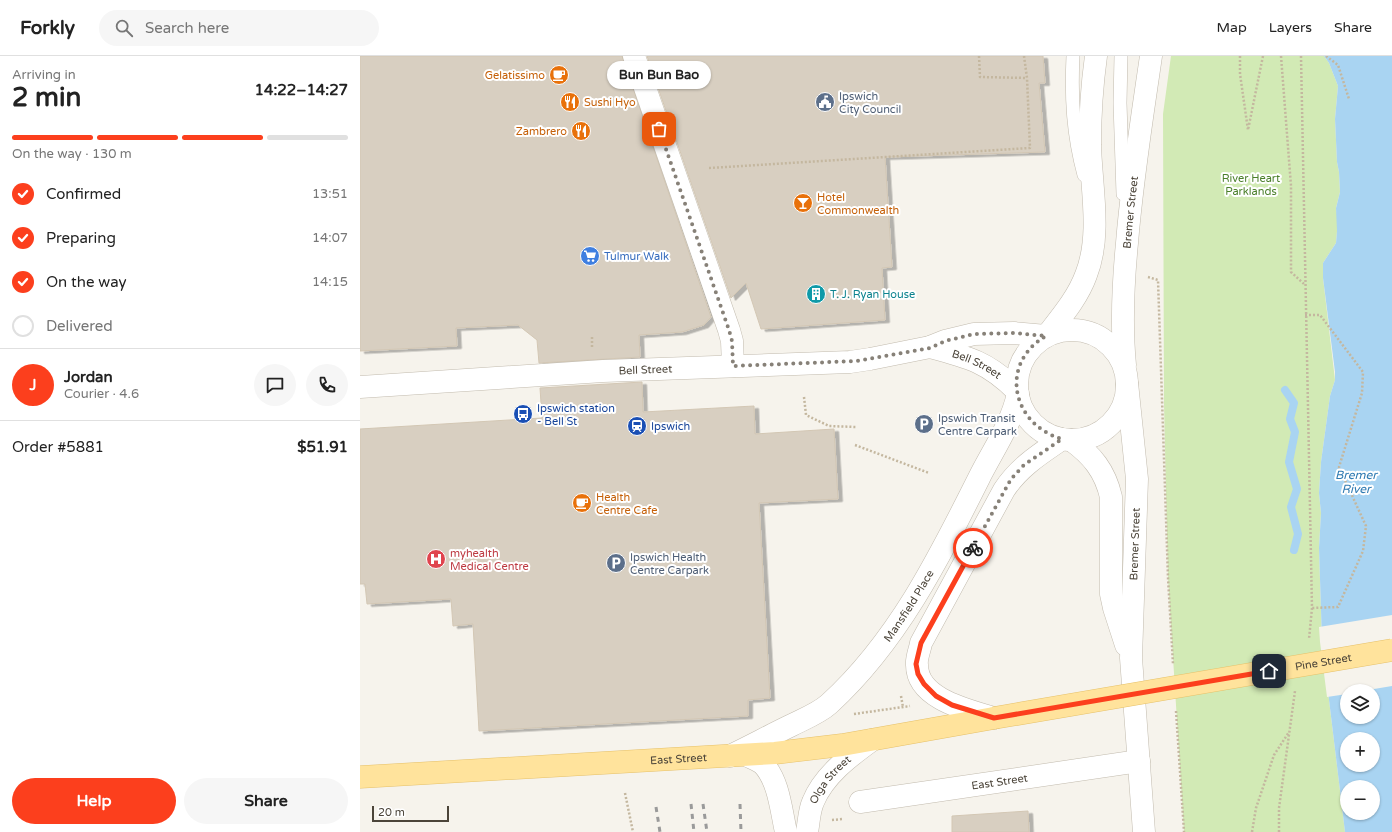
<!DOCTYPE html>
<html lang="en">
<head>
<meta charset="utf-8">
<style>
  body { margin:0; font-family:"Varela Round",sans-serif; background:#f6f6f6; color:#222; height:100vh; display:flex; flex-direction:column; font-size:15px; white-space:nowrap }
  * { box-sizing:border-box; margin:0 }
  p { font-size:13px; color:#767676 }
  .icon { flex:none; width:22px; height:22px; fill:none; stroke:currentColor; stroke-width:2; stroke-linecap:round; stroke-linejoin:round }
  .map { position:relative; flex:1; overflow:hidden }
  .details { display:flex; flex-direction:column; background:#fff; width:360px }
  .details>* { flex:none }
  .fabs { position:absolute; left:980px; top:628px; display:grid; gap:8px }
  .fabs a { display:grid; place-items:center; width:40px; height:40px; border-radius:50%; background:#fff; box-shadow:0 1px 3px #0004; font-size:20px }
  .scale { position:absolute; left:12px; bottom:10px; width:77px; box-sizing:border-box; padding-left:4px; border:2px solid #4b4439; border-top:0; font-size:11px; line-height:14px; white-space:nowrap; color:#4b4439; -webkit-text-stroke:3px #fff; paint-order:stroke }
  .pin { position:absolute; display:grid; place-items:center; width:34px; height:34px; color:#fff; margin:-17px; border-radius:8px; box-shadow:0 2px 6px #0006 }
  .courier { position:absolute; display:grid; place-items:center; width:40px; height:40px; margin:-20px; border:3px solid #fc3f1d; border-radius:50%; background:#fff; color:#222; box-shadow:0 1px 5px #0007 }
  .bubble { position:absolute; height:28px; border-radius:14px; background:#fff; box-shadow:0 1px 3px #0004; font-size:13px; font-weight:700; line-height:28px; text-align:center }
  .head em { font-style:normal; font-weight:700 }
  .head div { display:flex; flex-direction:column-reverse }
  .head { display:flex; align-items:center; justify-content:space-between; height:68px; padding:0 12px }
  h1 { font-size:26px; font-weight:700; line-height:30px }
  .bar { display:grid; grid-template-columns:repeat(4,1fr); gap:6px 4px; align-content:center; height:48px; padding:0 12px }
  .bar i { height:5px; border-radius:3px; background:#e0e0e0 }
  .bar .current { background:#fc3f1d }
  .bar p { grid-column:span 4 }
  .line { display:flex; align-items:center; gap:10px; padding:0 12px; border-top:1px solid #e0e0e0 }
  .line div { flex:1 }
  .round { display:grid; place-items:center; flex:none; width:42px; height:42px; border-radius:21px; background:#f6f6f6 }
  ol { padding:0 12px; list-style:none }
  li { display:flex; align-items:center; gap:12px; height:44px }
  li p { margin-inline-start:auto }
  li .icon { padding:4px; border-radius:50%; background:#fc3f1d; color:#fff; stroke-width:4 }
  li:last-child { color:#767676 }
  li i { width:22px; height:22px; border:2px solid #e0e0e0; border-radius:50% }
  .button { display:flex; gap:8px; margin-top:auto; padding:8px 12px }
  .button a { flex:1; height:46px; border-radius:24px; background:#fc3f1d; color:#fff; font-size:16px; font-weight:700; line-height:46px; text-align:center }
  .button a+a { background:#f6f6f6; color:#222 }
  header { display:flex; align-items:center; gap:24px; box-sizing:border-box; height:56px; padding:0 20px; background:#fff; border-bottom:1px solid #e0e0e0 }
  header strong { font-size:19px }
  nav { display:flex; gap:22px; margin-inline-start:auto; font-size:14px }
  .search { width:280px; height:36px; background:#f6f6f6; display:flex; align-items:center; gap:10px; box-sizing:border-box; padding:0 14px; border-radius:22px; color:#767676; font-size:15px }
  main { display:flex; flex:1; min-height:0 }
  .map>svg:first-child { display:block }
  .green { fill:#d2eab5 }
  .water { fill:#a9d4f2; fill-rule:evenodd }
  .pier { fill:#f6f3ec }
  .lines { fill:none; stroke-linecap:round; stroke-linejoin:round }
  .stream { stroke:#a9d4f2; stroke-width:8 }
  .building { fill:#d8cfc1; stroke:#d3c7b4; filter:url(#shadow) }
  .service-casing { stroke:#c2bbae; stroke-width:14 }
  .minor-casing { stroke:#c2bbae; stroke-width:23 }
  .tertiary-casing { stroke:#c2bbae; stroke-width:23 }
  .primary-casing { stroke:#e6c16a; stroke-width:23 }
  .path { stroke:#c4b79f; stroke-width:2.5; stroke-dasharray:2 2; stroke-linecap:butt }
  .service { stroke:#fff; stroke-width:13 }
  .minor { stroke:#fff; stroke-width:22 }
  .tertiary { stroke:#fff; stroke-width:22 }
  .primary { stroke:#ffe39c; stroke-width:22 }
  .rail { stroke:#9a9a9a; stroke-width:3; stroke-dasharray:5 5; stroke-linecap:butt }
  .primary-bridge-casing { stroke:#e6c16a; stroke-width:23; stroke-linecap:butt }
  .primary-bridge { stroke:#ffe39c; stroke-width:22 }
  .done { stroke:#878178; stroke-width:4; stroke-dasharray:0 7.2 }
  .route { stroke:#fc3f1d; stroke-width:5 }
  .labels { text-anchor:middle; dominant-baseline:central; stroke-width:4; stroke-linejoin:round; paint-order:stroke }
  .food-label { font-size:11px; fill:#c56008; stroke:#fff; text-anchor:start }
  .service-label { font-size:11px; fill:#4e5e75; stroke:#fff; text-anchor:start }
  .park-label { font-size:11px; fill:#4a7f2a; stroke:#fff }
  .street-label { font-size:11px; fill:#4b4439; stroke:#fff }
  .shop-label { font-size:11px; fill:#366cbe; stroke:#fff; text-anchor:start }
  .culture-label { font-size:11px; fill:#0d838f; stroke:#fff; text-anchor:start }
  .transit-label { font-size:11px; fill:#164399; stroke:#fff; text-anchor:start }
  .health-label { font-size:11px; fill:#be3a42; stroke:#fff; text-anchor:start }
  .water-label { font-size:12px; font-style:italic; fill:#2e7ab2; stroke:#fff }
</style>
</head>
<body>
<header>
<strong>Forkly</strong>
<div class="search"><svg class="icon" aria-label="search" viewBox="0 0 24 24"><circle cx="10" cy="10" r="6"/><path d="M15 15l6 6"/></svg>Search here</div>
<nav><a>Map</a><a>Layers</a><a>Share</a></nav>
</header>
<main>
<section class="details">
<div class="head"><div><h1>2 min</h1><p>Arriving in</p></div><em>14:22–14:27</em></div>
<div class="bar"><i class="current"></i><i class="current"></i><i class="current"></i><i></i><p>On the way · 130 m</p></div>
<ol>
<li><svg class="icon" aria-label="check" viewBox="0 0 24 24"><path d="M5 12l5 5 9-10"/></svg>Confirmed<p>13:51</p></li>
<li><svg class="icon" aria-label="check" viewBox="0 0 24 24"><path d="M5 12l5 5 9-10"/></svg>Preparing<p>14:07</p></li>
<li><svg class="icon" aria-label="check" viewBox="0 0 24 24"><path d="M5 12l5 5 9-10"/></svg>On the way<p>14:15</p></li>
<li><i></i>Delivered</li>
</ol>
<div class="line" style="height:72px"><b class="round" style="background:#fc3f1d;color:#fff">J</b><div><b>Jordan</b><p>Courier · 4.6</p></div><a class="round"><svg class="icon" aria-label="chat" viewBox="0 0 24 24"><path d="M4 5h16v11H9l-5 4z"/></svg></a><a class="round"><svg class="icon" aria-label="phone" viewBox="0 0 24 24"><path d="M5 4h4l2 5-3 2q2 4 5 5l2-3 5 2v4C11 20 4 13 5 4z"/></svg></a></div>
<div class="line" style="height:52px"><div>Order #5881</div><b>$51.91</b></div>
<div class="button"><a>Help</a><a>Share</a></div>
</section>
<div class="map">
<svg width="1032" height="776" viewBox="0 0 1032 776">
  <defs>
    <filter id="shadow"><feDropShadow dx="4.5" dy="2.5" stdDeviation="0" flood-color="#0004"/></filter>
  </defs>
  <rect width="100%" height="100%" fill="#f6f3ec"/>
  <polygon class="green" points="811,0 964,0 969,7 978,30 975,63 977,106 979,116 980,136 976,152 978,164 976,187 963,207 963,222 975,324 970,340 961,406 959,437 961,457 959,492 962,586 985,776 824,776 808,522 804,348 803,58"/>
  <path class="water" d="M964,0H1032V776H985L962,586L959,492L961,457L959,437L961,406L970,340L975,324V316L963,222V207L976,187L977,175L976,152L980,136L979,116L977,106L975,63L978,30L969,7ZM987,635H1013V661H987ZM987,683H1013V709H987ZM987,731H1013V757H987Z"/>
  <polygon class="pier" points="1032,559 1032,630 1002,635 987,635 987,638 967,641 960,586 959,571"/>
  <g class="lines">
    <polyline class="stream" points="925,334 934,347 930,363 935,376 929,406 937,433 931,451 938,478 934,494"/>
  </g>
  <g class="building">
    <polygon points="0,0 262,0 351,261 344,269 322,276 279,279 280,301 179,307 177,284 158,269 96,272 97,290 0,295"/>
    <polygon points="287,0 683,0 685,27 679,27 685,96 525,101 532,211 522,212 525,264 401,273 386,227 371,242"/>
    <polygon points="282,326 283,356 394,350 395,378 474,373 478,443 399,447 410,642 388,644 388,660 119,675 113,568 93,570 91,543 7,548 5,528 0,528 0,373 182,362 180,332"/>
    <polygon points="668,755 669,776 592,776 592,760"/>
  </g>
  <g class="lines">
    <g class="service-casing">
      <g id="service">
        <path d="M713,0C711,42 713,78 724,119"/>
        <polyline points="761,0 760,47 763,138"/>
      </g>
    </g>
    <g class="minor-casing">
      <g id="minor">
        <polyline points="274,0 369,274 372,285 373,310"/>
        <path id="s1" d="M570,291C608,301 628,306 657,335"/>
        <path id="s2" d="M0,331L243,315L490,306L510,303L570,291L585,285L614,278L654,277L686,280"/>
        <path id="s3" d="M500,746L779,705"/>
      </g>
    </g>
    <g class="tertiary-casing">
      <g id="tertiary">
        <circle cx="712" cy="329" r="55"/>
        <path d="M688,278C702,260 718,241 726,219C742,179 731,130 730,89C730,59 732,29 736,0"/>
        <path id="s4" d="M765,309C761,268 763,228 767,187C772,124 782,62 791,0"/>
        <polyline points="767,327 777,423 771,602 784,776"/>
        <path d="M711,384C732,399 745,415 751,441V538L754,552L766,589"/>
        <path d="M634,662C608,654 557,643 557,609C556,602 560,594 561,587L644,434C659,411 680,398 702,383"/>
        <path d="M386,699C391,702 398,704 403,708C419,725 421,754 426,776"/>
        <path id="s5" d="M370,700C391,690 411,679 432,669C444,663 459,657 469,648C537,586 578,504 619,422C633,394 651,369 658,338"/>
        <path id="s6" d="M447,776C449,766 449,755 453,746C464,719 490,700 512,684"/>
      </g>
    </g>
    <g class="primary-casing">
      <g id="primary">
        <path id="s7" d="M0,721L415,697L482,689L634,662"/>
      </g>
    </g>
    <g class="path">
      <polyline points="619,0 620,21 667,22"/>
      <polyline points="880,0 880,18 888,74 903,0"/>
      <polyline points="921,0 931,130 931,216 944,228"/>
      <polyline points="941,0 952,552 949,583"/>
      <polyline points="966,0 978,9 989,43"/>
      <polyline points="349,112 670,92 667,22 664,0"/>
      <polyline points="788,221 798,224 808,522 813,608"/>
      <polyline points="945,259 960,259 1003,316 1002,337 979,411 1006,470 1003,495 978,551 952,552"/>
      <polyline points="232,281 232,291"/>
      <polyline points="444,341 446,359 469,370 496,371"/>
      <polyline points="222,356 222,359"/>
      <polyline points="495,389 569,417"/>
      <polyline points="541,640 543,651"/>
      <polyline points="816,655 824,776"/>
      <polyline points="494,658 550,650"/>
      <polyline points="265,737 273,776"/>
      <polyline points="472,764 483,763"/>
      <polyline points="892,776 896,752 914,699 929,676"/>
      <polyline points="919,776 919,752 935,635"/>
    </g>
    <use href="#service" class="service"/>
    <use href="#minor" class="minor"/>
    <use href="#tertiary" class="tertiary"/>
    <use href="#primary" class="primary"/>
    <g class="rail">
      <polyline points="331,748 334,776"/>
      <polyline points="343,748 347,776"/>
      <polyline points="380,748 381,776"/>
      <polyline points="296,751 300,776"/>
    </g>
    <g class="primary-bridge-casing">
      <g id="primary-bridge">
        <path id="s8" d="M634,662L1032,594"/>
      </g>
    </g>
    <use href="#primary-bridge" class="primary-bridge"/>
  </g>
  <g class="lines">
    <path class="done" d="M299,73L369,274L372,285L373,310L497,305L570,292L585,285L614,278L654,277L686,280C639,307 651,368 702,383L664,409L651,423L613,492"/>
    <polyline class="route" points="613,492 561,587 556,608 558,618 564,628 576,640 592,649 634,662 909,615"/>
  </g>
  <defs>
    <g id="cafe-disc" transform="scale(1)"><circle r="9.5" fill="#e8710a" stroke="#fff"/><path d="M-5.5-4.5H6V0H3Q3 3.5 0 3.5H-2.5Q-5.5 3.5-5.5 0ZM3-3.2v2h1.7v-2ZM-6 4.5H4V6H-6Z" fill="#fff"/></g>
    <g id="restaurant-disc" transform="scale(1)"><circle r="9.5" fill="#e8710a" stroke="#fff"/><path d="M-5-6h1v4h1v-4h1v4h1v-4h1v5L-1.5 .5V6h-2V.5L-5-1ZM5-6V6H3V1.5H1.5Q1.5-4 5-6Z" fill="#fff"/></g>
    <g id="civic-disc" transform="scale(1)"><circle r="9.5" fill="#5c6f8a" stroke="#fff"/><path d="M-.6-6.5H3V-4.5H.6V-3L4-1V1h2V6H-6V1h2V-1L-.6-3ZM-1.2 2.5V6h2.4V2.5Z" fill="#fff"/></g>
    <g id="bar-disc" transform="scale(1)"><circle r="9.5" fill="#e8710a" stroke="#fff"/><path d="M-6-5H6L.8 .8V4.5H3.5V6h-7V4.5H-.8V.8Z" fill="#fff"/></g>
    <g id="supermarket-disc" transform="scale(1)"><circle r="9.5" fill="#3f7fe0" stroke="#fff"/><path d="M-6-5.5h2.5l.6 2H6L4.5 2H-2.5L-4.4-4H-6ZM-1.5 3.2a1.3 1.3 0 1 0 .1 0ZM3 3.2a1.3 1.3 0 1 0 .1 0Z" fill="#fff"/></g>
    <g id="building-disc" transform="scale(1)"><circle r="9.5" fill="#0f9aa8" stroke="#fff"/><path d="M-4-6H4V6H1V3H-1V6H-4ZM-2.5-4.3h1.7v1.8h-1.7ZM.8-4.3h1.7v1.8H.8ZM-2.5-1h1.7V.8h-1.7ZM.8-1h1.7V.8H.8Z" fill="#fff"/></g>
    <g id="bus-disc" transform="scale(1)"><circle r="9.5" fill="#1a4fb4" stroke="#fff"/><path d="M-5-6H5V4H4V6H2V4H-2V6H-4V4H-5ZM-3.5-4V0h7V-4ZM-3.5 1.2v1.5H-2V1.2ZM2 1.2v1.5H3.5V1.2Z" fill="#fff"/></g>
    <g id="parking-disc" transform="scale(1)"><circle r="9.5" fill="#5c6f8a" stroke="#fff"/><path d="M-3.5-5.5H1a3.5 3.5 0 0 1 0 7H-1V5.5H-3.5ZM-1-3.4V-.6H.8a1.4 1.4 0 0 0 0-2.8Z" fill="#fff"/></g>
    <g id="station-disc" transform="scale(1)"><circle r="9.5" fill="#1a4fb4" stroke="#fff"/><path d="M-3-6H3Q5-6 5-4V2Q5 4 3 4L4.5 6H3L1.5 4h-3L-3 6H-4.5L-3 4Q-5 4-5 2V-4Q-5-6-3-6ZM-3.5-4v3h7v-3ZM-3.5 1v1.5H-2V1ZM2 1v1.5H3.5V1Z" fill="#fff"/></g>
    <g id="hospital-disc" transform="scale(1)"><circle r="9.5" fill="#e0444e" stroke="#fff"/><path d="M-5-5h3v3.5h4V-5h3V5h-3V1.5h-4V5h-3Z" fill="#fff"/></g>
  </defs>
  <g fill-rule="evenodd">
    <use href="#cafe-disc" x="199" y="19"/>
    <use href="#restaurant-disc" x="210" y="46"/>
    <use href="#civic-disc" x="465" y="46"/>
    <use href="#restaurant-disc" x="221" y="75"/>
    <use href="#bar-disc" x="443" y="147"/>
    <use href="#supermarket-disc" x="230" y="200"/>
    <use href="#building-disc" x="456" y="238"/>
    <use href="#bus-disc" x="163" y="358"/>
    <use href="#parking-disc" x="564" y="368"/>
    <use href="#station-disc" x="277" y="370"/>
    <use href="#cafe-disc" x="222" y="447"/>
    <use href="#hospital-disc" x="76" y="503"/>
    <use href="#parking-disc" x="256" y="507"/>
  </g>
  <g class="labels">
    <g class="food-label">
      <text x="185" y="19" text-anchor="end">Gelatissimo</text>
      <text x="224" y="46">Sushi Hyo</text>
      <text x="207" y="75" text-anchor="end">Zambrero</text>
      <text x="457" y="141">Hotel<tspan x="457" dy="13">Commonwealth</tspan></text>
      <text x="236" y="441">Health<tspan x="236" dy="13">Centre Cafe</tspan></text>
    </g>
    <g class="service-label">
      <text x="479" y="40">Ipswich<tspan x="479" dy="13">City Council</tspan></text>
      <text x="578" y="362">Ipswich Transit<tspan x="578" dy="13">Centre Carpark</tspan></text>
      <text x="270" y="501">Ipswich Health<tspan x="270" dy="13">Centre Carpark</tspan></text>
    </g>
    <g class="park-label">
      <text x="891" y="122">River Heart<tspan x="891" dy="13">Parklands</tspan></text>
    </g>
    <g class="street-label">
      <text stroke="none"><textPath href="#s4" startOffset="153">Bremer Street</textPath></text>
      <text stroke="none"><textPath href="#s1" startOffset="50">Bell Street</textPath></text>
      <text stroke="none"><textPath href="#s2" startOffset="286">Bell Street</textPath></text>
      <text transform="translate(775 488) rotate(-88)">Bremer Street</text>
      <text stroke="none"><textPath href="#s5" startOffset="239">Mansfield Place</textPath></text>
      <text stroke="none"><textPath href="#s8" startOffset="334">Pine Street</textPath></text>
      <text stroke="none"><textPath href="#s7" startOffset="319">East Street</textPath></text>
      <text stroke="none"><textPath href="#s6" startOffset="59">Olga Street</textPath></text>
      <text stroke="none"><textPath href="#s3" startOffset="141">East Street</textPath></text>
    </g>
    <g class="shop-label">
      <text x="244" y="200">Tulmur Walk</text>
    </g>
    <g class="culture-label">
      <text x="470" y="238">T. J. Ryan House</text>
    </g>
    <g class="transit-label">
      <text x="177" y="352">Ipswich station<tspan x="177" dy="13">- Bell St</tspan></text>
      <text x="291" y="370">Ipswich</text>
    </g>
    <g class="health-label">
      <text x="90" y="497">myhealth<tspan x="90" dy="13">Medical Centre</tspan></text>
    </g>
    <g class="water-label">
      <text x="996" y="419">Bremer<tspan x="996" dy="14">River</tspan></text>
    </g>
  </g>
</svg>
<div class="fabs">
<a><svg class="icon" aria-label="layers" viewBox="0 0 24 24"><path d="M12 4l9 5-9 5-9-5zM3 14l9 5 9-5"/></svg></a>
<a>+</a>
<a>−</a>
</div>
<div class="scale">20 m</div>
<div class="pin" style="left:299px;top:73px;background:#ea580c"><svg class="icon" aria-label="bag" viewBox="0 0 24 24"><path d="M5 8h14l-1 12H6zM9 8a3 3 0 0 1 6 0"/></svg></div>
<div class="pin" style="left:909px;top:615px;background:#1f2937"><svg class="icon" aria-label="home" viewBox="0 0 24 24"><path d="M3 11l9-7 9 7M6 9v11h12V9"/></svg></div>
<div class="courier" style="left:613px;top:492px"><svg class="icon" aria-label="bike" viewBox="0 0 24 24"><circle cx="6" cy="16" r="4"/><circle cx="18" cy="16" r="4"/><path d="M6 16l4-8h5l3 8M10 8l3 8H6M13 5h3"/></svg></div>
<div class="bubble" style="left:247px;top:5px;width:104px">Bun Bun Bao</div>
</div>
</main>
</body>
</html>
